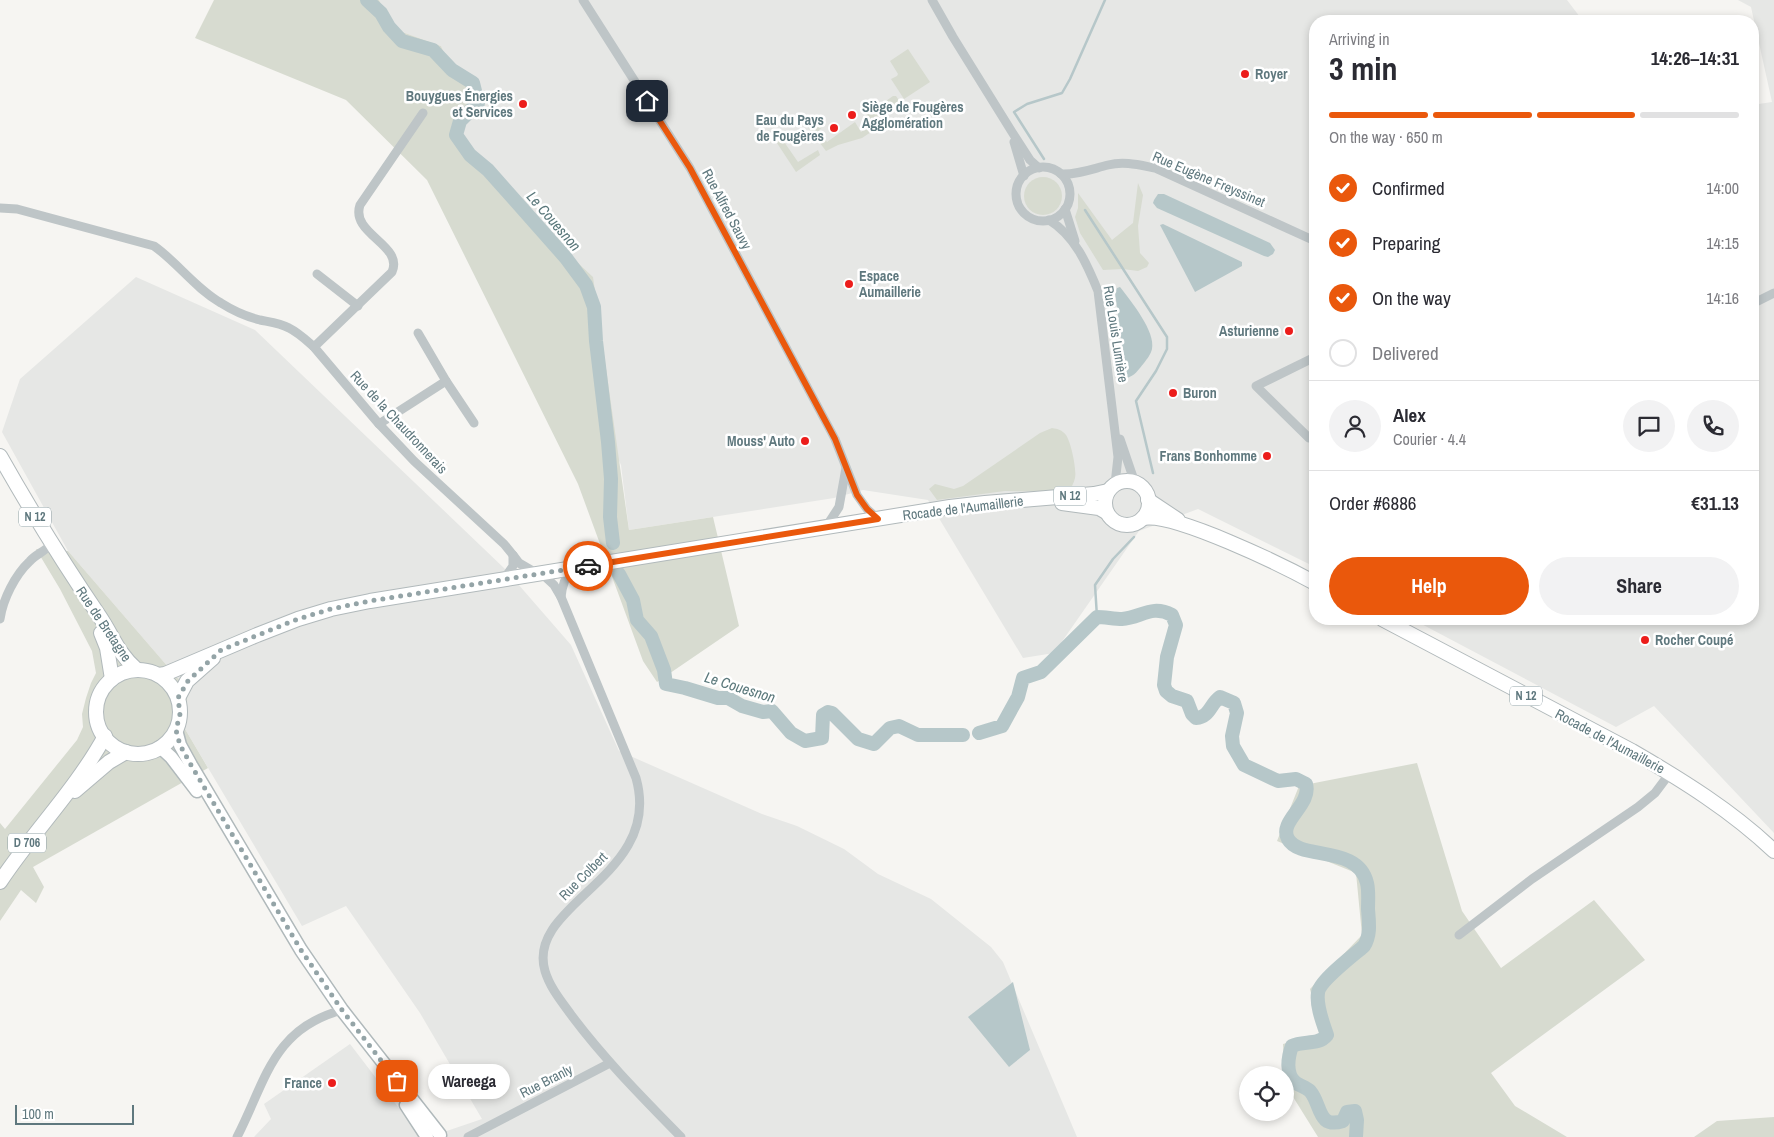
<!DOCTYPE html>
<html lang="en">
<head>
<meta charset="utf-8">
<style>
  body { margin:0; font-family:"Archivo Narrow",sans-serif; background:#f2f2f3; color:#2b2b33; height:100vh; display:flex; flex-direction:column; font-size:19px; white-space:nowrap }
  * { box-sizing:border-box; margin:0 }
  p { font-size:16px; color:#7c7c81 }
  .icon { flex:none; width:28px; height:28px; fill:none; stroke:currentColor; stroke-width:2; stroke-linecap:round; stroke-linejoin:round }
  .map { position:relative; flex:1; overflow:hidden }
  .panel { position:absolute; left:1309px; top:15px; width:450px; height:610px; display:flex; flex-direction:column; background:#fff; border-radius:20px; box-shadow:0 2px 8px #0003 }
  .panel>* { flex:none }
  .buttons { position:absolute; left:1239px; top:1066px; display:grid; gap:10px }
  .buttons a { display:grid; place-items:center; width:55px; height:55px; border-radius:50%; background:#fff; box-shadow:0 2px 8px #0003; font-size:25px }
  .scale { position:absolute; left:15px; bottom:12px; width:119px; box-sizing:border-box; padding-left:5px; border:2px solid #5f787e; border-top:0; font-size:14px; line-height:18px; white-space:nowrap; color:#5f787e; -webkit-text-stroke:4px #fff; paint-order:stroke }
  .pin { position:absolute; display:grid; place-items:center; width:42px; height:42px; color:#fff; margin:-21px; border-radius:10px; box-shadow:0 2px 8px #0006 }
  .courier { position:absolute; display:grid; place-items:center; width:50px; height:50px; margin:-25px; border:4px solid #ea580c; border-radius:50%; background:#fff; color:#222; box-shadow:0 1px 6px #0007 }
  .bubble { position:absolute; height:35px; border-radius:18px; background:#fff; box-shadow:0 2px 8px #0003; font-size:16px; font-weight:700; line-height:35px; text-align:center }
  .overview em { font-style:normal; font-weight:700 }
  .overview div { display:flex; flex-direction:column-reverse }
  .overview { display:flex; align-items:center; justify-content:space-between; height:85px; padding:0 20px }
  h1 { font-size:32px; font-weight:700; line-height:38px }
  .bar { display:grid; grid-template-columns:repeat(4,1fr); gap:8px 5px; align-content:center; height:60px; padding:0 20px }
  .bar i { height:6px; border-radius:4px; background:#e1e1e2 }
  .bar .selected { background:#ea580c }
  .bar p { grid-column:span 4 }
  .line { display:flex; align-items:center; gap:12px; padding:0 20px; border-top:1px solid #e1e1e2 }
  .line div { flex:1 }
  .round { display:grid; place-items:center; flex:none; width:52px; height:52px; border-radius:26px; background:#f2f2f3 }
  ol { padding:0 20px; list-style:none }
  li { display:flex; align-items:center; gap:15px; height:55px }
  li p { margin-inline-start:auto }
  li .icon { padding:5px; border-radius:50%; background:#ea580c; color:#fff; stroke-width:4 }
  li:last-child { color:#7c7c81 }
  li i { width:28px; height:28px; border:2px solid #e1e1e2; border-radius:50% }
  .button { display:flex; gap:10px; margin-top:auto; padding:10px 20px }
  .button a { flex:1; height:58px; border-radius:30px; background:#ea580c; color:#fff; font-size:20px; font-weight:700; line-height:58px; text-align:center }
  .button a+a { background:#f2f2f3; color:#2b2b33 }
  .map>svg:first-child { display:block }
  .built { fill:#e6e7e5 }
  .green { fill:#d7dbd0 }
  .water { fill:#b6c7c9 }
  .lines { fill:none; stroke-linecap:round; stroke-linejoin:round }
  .stream { stroke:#b6c7c9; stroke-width:2.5 }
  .river { stroke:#b6c7c9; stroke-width:14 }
  .secondary-casing { stroke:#b0b9bb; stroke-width:15 }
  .primary-casing { stroke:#b1b9bb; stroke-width:16 }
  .street { stroke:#bec5c7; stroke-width:9 }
  .secondary { stroke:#fff; stroke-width:12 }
  .primary { stroke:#fff; stroke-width:14 }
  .done { stroke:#94a4a7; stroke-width:5; stroke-dasharray:0 9 }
  .route { stroke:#ea580c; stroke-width:6 }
  .poi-dot { fill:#ec1d1b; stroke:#fff; stroke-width:2 }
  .labels { text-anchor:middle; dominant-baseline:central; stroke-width:5; stroke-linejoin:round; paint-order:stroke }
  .shield { fill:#fff; stroke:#8fa0a5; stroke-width:1 }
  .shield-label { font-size:12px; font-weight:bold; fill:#5f787e }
  .poi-label { font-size:14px; font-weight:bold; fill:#5f787e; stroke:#fff; text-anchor:end }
  .street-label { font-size:14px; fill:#5f787e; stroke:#fff }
  .water-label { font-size:15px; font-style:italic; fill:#5a787b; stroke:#fff }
</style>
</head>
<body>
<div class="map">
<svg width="1774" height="1137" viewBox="0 0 1774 1137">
  <rect width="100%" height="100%" fill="#f6f5f2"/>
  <g class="built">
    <polygon points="379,0 1567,0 1583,21 1315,21 1315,567 1198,509 1139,531 1054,653 1023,658 928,500 863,490 834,498 629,530 621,465 478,170 476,154 459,139 455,129 476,78 452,70 441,46 394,29"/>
    <polygon points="1738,0 1774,0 1774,833 1654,706 1616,727 1412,619 1752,619 1752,105 1772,102 1751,7"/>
    <polygon points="136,277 255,330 505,569 571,645 619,751 762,814 797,826 844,849 878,874 931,899 991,947 1003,962 1077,1137 429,1137 482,1119 420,1013 346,906 302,926 185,729 188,690 68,551 2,432 20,379"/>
    <polygon points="350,1044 421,1137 254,1137 271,1119 264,1104"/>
  </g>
  <g class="green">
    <polygon points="214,0 379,0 394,29 441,46 452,70 476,78 484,107 455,129 459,139 476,154 478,170 593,277 629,530 713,517 739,626 657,682 643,661 578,484 427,180 346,100 195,38"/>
    <polygon points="908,49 930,82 904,99 891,79 897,76 898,74 890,61"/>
    <polygon points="893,96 896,96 900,102 886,112 878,126 871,132 862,138 838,145 826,151 807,126 821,118 826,124 819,130 827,142 855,122 861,132 868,127 862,118"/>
    <polygon points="780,136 798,162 818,150 820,155 796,172 775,140"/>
    <circle cx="1043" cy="196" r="19"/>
    <polygon points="1138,183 1143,195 1138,226 1140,253 1149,263 1147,267 1138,271 1123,269 1103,270 1080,233 1075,217 1078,208 1078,193 1112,240 1133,223"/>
    <path d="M1052,428C1058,429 1062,430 1066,435C1071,442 1077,470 1075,478C1074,483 1071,488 1068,492L1005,491L937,500L929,489L935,484L954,489L963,486L1040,433Z"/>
    <polygon points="36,549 68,551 188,690 185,729 208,768 33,867 44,887 36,903 21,890 0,921 0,823 5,829 77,740 83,727 82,714 86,698 91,683 96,673 92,651 60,589"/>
    <polygon points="1417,763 1462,911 1501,968 1594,900 1645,960 1491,1073 1515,1106 1567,1137 1318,1137 1285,1084 1283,1044 1321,1034 1310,989 1362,935 1356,873 1277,841 1299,786"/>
    <polygon points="1774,1117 1774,1137 1694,1137 1717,1121"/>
  </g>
  <g class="water">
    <polygon points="1158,194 1164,194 1270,243 1275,250 1273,254 1268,257 1264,256 1157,208 1153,203 1154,200"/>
    <polygon points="1163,224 1242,262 1242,266 1195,292 1160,225"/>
    <path d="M1120,287C1131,301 1156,332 1152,349C1151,354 1147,359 1144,363C1139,369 1134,377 1126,378L1115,292L1117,288Z"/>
    <polygon points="1013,982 1030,1050 1009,1067 968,1017"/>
  </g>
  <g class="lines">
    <g class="stream">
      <polyline points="1044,159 1014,112 1027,104 1062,93 1070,79 1105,0"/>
      <polyline points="1085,210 1167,337 1167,349 1156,371 1136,401 1153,473"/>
      <polyline points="1097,617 1095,585 1113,559 1134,537"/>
    </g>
    <g class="river">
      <polyline points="367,0 381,13 389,27 402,41 433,50 452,70 473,83 478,103 460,121 456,135 470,155 488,170 566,258 586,285 594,307 596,341 608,442 611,479 610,517 613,543"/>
      <polyline points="619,574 633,600 637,620 651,636 664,670 666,684 685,688 718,698 728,698 742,706 763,712 772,711 791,733 805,741 822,738 823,715 828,712 832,713 858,739 874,744 890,728 899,726 918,735 963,735"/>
      <path d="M979,733L1002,726L1018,697L1023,678L1041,672L1097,617C1105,617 1114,619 1122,619C1141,618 1151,604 1172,615L1176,625L1167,657L1164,685L1166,691L1172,696L1187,701L1192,714L1196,718C1210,717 1210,704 1220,697L1234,703L1237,713L1232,736L1233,746L1244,765L1278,781L1296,779L1306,784C1312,805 1278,821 1288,839C1300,861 1358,844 1367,883C1369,891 1368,901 1368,909C1369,922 1371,935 1364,946C1354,955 1319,981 1318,993C1316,1006 1323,1023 1327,1035C1318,1046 1303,1040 1292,1046C1288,1057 1285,1075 1296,1083C1300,1086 1306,1087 1310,1091C1322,1105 1317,1129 1343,1121L1347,1112L1355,1111L1357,1120L1356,1137"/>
    </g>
    <g class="secondary-casing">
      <g id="secondary">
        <polyline points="176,730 180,745 191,765 301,950 342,1010 440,1135"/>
        <polyline points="160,747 171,757 197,791"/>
        <polyline points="406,1105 427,1137"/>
      </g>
    </g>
    <g class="primary-casing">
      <g id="primary">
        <path d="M0,456C31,511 64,564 100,617C114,638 117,652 137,670"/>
        <circle cx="1127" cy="503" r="22"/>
        <polyline points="1148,500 1178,520"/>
        <polyline points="1062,503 1099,508 1106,512"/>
        <path d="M1143,518C1174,512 1284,566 1315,583"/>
        <path d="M1382,619L1632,751C1682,780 1732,811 1774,851"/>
        <polyline points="101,633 107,648 112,679"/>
        <circle cx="138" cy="712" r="42"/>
        <polyline points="159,675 165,674 257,635 298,619 331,609 370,601 950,507 985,503 1094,494 1108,491"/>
        <polyline points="178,698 187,681 213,658"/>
        <polyline points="75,791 109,762 126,752"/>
        <path d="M0,882C33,832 76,789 105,736"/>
      </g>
    </g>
    <g class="street">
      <polyline points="583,0 690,168 835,439 857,495 867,509 878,519"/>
      <polyline points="932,0 953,37 1012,132 1030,160 1039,168"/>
      <polyline points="1014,142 1024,176"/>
      <circle cx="1043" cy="194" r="27"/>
      <path d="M1061,174C1077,175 1092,169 1108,165C1124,161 1139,165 1155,168L1315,241"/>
      <path d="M0,208L17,209L154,246C178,263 195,288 221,303C232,310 248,317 260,320C270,322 280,323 289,328C299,333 306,340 314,347L379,424L414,461L504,544L513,555"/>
      <polyline points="1065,209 1075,241"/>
      <path d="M1049,220C1075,236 1087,264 1098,291L1118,457L1115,484"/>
      <polyline points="317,274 358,306"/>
      <polyline points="1752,304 1774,293"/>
      <polyline points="418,333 446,381 474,423"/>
      <path d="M314,347L392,272C404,245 350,234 360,205L423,113"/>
      <polyline points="379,424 446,381"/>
      <polyline points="1309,438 1256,386 1315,357"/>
      <polyline points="1120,439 1135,483"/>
      <polyline points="826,527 839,507 846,468"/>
      <path d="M541,573L554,585L561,597C562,586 565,577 572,568"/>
      <polyline points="504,579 513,566 513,555 519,563 536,573"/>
      <path d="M561,597L636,778C664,877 525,903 545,971C550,988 562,1002 572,1016C605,1060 643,1098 681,1137"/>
      <path d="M0,619C3,599 15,575 30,561C36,554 46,551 51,544"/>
      <polyline points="1459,935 1532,879 1638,807 1655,793 1670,773"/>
      <path d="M237,1137C266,1081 272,1029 342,1010"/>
      <polyline points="468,1137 610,1063"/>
    </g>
    <use href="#secondary" class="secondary"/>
    <use href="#primary" class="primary"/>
  </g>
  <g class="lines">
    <polyline class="done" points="397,1081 342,1010 301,950 191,765 180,745 176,730 180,714 178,698 188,681 221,650 298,619 331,609 370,601 588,566"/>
    <polyline class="route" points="588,566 878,519 867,509 857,495 835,439 690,168 647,101"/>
  </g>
  <g class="poi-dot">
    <circle cx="1245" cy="74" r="5"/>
    <circle cx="523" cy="104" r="5"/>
    <circle cx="852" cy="115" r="5"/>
    <circle cx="834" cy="128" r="5"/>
    <circle cx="849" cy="284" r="5"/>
    <circle cx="1289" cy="331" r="5"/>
    <circle cx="1173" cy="393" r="5"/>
    <circle cx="805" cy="441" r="5"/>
    <circle cx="1267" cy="456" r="5"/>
    <circle cx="1645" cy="640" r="5"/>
    <circle cx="332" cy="1083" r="5"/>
  </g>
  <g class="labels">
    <g class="shield">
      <rect x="1054" y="486.5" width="32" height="19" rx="4"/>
      <rect x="19" y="507.5" width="32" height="19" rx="4"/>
      <rect x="1510" y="686.5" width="32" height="19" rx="4"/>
      <rect x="8" y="833.5" width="38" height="19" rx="4"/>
    </g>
    <g class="shield-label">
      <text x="1070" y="496">N 12</text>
      <text x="35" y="517">N 12</text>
      <text x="1526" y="696">N 12</text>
      <text x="27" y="843">D 706</text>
    </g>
    <g class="poi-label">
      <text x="1255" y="74" text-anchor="start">Royer</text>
      <text x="513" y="96">Bouygues Énergies<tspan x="513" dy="16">et Services</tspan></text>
      <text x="862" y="107" text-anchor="start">Siège de Fougères<tspan x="862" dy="16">Agglomération</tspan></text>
      <text x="824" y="120">Eau du Pays<tspan x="824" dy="16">de Fougères</tspan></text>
      <text x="859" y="276" text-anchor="start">Espace<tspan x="859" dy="16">Aumaillerie</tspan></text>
      <text x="1279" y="331">Asturienne</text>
      <text x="1183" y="393" text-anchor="start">Buron</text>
      <text x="795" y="441">Mouss' Auto</text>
      <text x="1257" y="456">Frans Bonhomme</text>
      <text x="1655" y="640" text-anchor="start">Rocher Coupé</text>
      <text x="322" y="1083">France</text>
    </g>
    <g class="street-label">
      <text transform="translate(1209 179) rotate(23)">Rue Eugène Freyssinet</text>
      <text transform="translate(727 209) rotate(62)">Rue Alfred Sauvy</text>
      <text transform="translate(1116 334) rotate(81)">Rue Louis Lumière</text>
      <text transform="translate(399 422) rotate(47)">Rue de la Chaudronnerais</text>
      <text transform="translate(963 508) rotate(-7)">Rocade de l'Aumaillerie</text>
      <text transform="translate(104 624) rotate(56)">Rue de Bretagne</text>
      <text transform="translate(1610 741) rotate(28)">Rocade de l'Aumaillerie</text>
      <text transform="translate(583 876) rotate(-45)">Rue Colbert</text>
      <text transform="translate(546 1081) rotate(-27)">Rue Branly</text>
    </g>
    <g class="water-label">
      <text transform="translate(554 221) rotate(49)">Le Couesnon</text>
      <text transform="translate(740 687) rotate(17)">Le Couesnon</text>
    </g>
  </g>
</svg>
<div class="buttons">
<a><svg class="icon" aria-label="locate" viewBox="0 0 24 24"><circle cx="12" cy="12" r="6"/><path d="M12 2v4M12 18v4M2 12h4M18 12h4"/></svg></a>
</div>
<div class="scale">100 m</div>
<div class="pin" style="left:397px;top:1081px;background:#ea580c"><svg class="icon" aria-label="bag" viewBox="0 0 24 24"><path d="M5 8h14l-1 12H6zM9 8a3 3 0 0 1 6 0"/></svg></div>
<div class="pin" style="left:647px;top:101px;background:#1f2937"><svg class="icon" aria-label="home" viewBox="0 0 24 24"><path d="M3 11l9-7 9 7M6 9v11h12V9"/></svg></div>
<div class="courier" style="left:588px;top:566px"><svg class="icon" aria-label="car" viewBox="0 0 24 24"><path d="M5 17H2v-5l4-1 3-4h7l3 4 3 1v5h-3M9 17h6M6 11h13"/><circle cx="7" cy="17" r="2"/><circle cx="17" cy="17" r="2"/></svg></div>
<div class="bubble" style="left:428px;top:1064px;width:82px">Wareega</div>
<section class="panel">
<div class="overview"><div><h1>3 min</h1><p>Arriving in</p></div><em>14:26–14:31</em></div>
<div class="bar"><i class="selected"></i><i class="selected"></i><i class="selected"></i><i></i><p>On the way · 650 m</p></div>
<ol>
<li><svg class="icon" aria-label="check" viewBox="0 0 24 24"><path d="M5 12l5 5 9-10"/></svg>Confirmed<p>14:00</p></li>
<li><svg class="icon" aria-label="check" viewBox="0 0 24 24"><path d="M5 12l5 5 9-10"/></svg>Preparing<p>14:15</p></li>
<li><svg class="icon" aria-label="check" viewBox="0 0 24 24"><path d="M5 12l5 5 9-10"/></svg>On the way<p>14:16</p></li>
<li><i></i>Delivered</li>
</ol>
<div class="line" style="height:90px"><a class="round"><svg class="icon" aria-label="person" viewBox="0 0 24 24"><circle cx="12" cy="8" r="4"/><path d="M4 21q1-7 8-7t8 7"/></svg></a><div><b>Alex</b><p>Courier · 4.4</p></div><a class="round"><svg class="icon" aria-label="chat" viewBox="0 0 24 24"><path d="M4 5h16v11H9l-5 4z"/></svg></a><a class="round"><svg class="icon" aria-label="phone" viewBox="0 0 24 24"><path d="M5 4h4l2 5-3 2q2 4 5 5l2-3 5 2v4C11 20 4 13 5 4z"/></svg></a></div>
<div class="line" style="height:65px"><div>Order #6886</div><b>€31.13</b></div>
<div class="button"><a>Help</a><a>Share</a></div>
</section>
</div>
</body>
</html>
